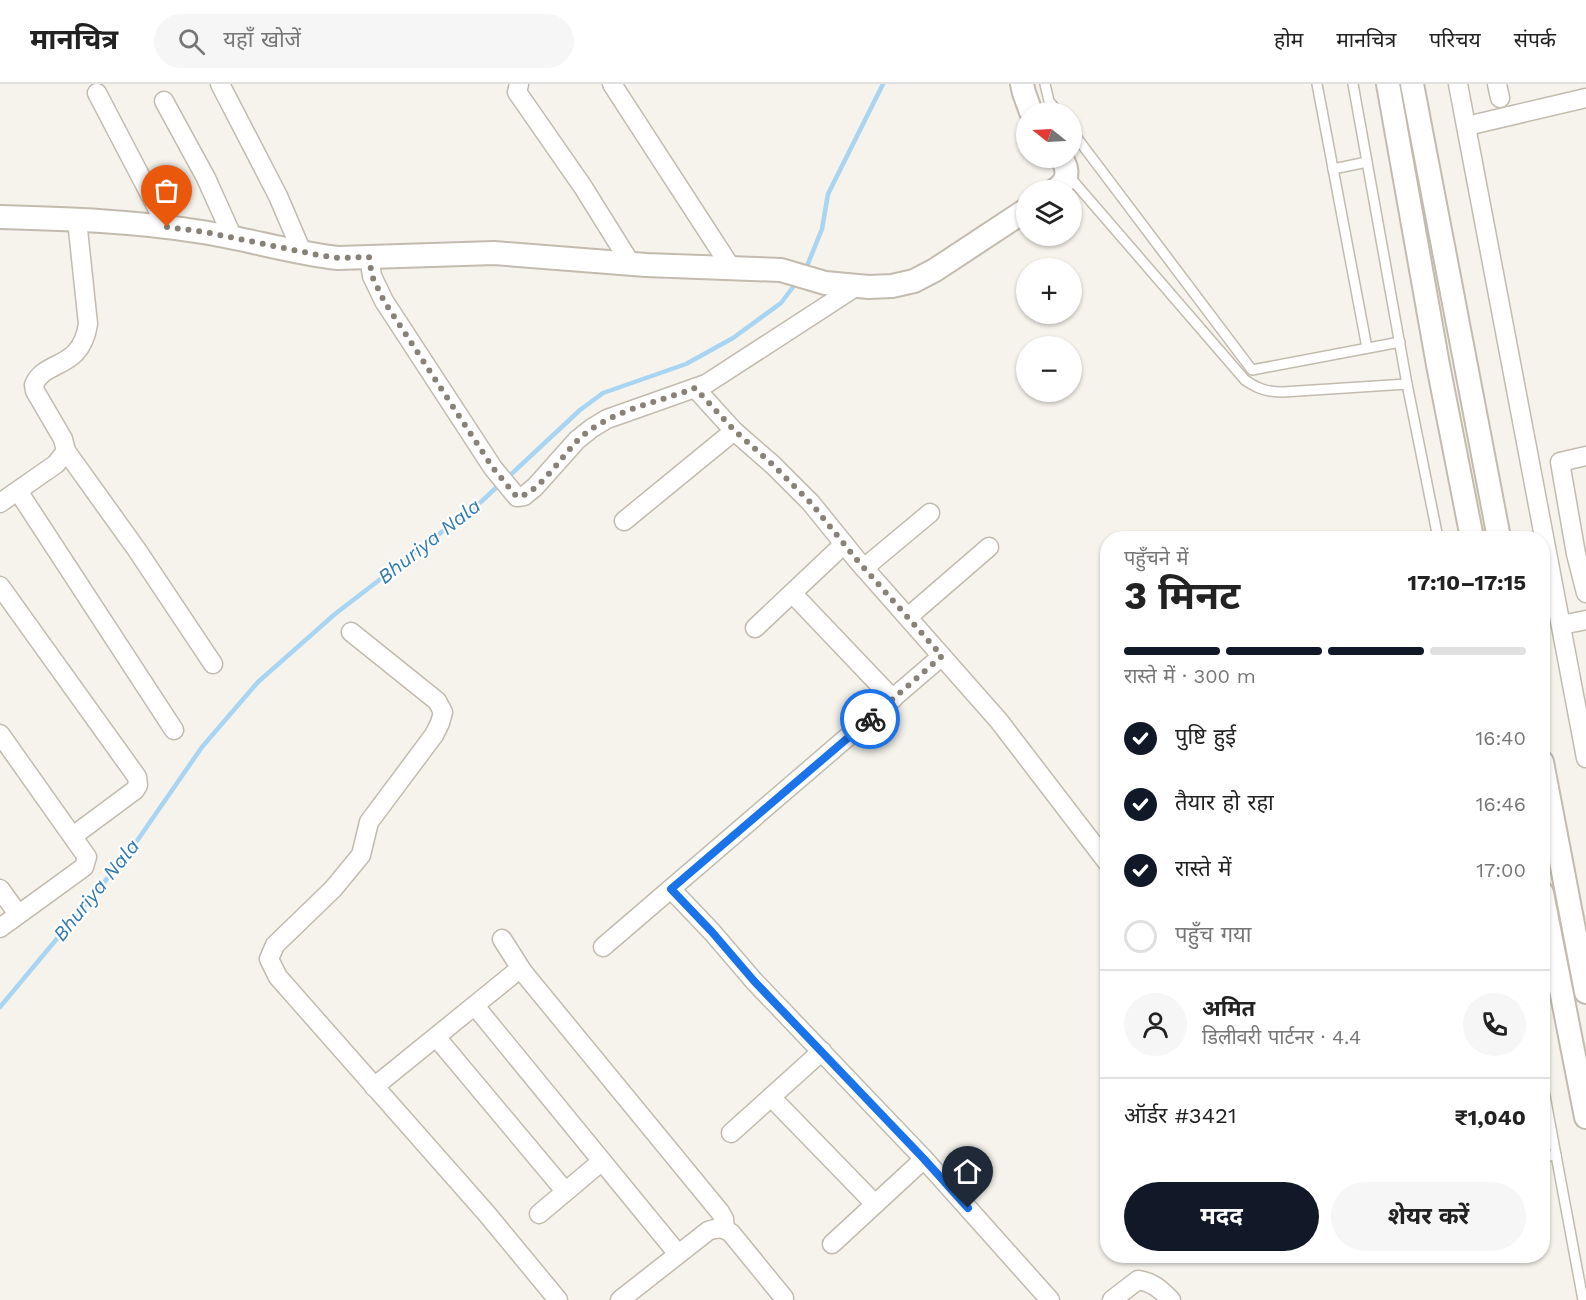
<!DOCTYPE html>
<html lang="hi">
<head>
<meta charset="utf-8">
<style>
  body { margin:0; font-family:"Work Sans","Noto Sans Devanagari",sans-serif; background:#f6f6f6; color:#222; height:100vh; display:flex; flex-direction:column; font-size:22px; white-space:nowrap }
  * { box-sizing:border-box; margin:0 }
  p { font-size:20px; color:#767676 }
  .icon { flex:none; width:33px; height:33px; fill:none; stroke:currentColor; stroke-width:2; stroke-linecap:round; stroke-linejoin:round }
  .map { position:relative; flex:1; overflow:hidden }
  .drawer { position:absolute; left:1100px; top:447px; width:450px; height:732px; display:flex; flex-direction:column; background:#fff; border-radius:24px; box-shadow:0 2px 4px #0004 }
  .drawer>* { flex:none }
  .needle { width:39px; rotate:288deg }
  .tools { position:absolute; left:1016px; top:18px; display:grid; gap:12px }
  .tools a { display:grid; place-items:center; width:66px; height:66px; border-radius:50%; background:#fff; box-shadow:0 2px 4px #0004; font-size:30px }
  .pin { position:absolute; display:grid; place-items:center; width:51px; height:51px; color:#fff; margin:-62px -26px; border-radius:50% 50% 50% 0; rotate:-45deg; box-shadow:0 0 6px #0007 }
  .pin .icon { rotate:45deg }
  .courier { position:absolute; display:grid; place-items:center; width:60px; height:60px; margin:-30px; border:4px solid #1a73e8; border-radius:50%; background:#fff; color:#222; box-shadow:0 2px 8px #0007 }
  .overview em { font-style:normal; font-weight:700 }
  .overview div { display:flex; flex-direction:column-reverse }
  .overview { display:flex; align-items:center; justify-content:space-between; height:102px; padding:0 24px }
  h1 { font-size:39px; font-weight:700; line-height:45px }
  .bar { display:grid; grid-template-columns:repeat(4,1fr); gap:9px 6px; align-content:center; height:72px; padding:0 24px }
  .bar i { height:8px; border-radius:4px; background:#e0e0e0 }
  .bar .current { background:#111827 }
  .bar p { grid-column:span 4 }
  .line { display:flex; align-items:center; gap:15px; padding:0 24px; border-top:2px solid #e0e0e0 }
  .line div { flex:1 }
  .round { display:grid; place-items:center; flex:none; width:63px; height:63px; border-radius:32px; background:#f6f6f6 }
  ol { padding:0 24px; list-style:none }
  li { display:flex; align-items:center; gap:18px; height:66px }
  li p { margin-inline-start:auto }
  li .icon { padding:6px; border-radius:50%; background:#111827; color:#fff; stroke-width:4 }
  li:last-child { color:#767676 }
  li i { width:33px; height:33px; border:3px solid #e0e0e0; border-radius:50% }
  .action { display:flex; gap:12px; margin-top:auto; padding:12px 24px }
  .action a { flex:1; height:69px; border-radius:36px; background:#111827; color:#fff; font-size:24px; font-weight:700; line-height:69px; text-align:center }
  .action a+a { background:#f6f6f6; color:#222 }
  header { display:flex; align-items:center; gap:36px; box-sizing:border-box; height:84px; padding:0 30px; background:#fff; border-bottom:2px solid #e0e0e0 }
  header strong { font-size:28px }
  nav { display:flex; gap:33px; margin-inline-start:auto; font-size:21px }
  .search { width:420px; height:54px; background:#f6f6f6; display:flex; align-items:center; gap:15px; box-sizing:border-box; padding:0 21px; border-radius:33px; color:#767676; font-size:22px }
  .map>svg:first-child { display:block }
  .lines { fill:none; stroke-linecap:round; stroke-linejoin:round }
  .stream { stroke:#a9d4f2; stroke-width:4.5 }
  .service-casing { stroke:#c2bbae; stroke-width:12 }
  .minor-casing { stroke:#c2bbae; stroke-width:21 }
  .tertiary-casing { stroke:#c2bbae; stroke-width:26 }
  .service { stroke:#fff; stroke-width:9 }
  .minor { stroke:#fff; stroke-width:18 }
  .tertiary { stroke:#fff; stroke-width:22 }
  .done { stroke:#878178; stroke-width:6; stroke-dasharray:0 10.8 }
  .route { stroke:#1a73e8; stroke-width:8 }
  .labels { text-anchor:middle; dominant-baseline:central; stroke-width:4.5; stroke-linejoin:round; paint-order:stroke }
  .water-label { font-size:20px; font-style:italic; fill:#2e7ab2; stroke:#fff }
</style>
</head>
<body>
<header>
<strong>मानचित्र</strong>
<div class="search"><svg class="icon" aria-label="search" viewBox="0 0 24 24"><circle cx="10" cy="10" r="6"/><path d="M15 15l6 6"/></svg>यहाँ खोजें</div>
<nav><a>होम</a><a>मानचित्र</a><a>परिचय</a><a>संपर्क</a></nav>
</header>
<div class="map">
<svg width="1586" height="1216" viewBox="0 0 1586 1216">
  <rect width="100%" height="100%" fill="#f6f3ec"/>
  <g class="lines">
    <g class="stream">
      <polyline points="805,187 822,145 828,110 883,0"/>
      <polyline points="507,394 580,326 603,309 686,280 733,254 781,219 796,199"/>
      <polyline points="0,923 130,767 202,663 258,598 335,530 482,417 500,400"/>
    </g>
    <g class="service-casing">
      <g id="service">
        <polyline points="1045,0 1049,17 1058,28"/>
        <polyline points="1317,0 1367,264"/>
        <polyline points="1353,0 1407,300 1438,454"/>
        <polyline points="1071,46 1252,286 1400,258"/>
        <polyline points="1333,85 1367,78"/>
        <path d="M1068,91L1245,296C1258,305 1267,308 1283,308L1407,300"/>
        <polyline points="1542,996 1583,1216"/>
        <polyline points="1542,1073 1556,1071"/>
      </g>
    </g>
    <g class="minor-casing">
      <g id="minor">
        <polyline points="220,0 278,112 302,168"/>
        <polyline points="519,0 517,8 583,103 631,180"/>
        <polyline points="612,0 732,185"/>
        <polyline points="1458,0 1586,674"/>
        <polyline points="1497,0 1500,14"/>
        <polyline points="97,9 167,143"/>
        <polyline points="164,17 206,94 233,154"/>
        <polyline points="1467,42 1586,14"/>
        <polyline points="369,173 372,192 384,217 493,384 517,413 524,412 535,403 577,356 592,344 607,335 706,300 857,202"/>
        <polyline points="695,304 734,347 773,381 811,419 857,476 999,637 1107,778"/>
        <polyline points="66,367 137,466 213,580"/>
        <polyline points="1586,372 1560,378 1576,470 1586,509"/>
        <polyline points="18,407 174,646"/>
        <path d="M0,419L56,380L66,367L63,355L35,307L34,301C44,275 81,287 88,240L77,136"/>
        <polyline points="624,437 734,347"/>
        <polyline points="864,484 930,429"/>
        <polyline points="0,502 137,693 138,701 135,706 73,752"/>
        <polyline points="792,509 893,615"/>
        <polyline points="908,533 989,463"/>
        <polyline points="1561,541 1586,536"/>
        <polyline points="755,544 844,460"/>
        <polyline points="351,548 437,617 443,628 440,639 434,651 369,738 361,771 333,805 275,861 269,875 278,893 487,1130 558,1216"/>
        <polyline points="0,650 87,773 84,783 0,844"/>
        <polyline points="0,805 18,830"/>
        <polyline points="671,805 712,848 754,897 924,1075 1050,1216"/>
        <polyline points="502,855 523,888"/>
        <polyline points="603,863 942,572"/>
        <polyline points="475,922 678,1170"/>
        <polyline points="437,954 565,1107"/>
        <polyline points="374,1003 517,887 523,888 720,1128 724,1135 725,1145"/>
        <polyline points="771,1013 875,1120"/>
        <polyline points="731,1049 822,967"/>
        <polyline points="539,1130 602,1077"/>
        <polyline points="832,1160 924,1075"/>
        <path d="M620,1216L708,1147C717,1144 722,1143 731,1149L784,1214"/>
        <path d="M1112,1216L1138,1196C1153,1198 1161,1206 1171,1216"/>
      </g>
    </g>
    <g class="tertiary-casing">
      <g id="tertiary">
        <polyline points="1022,0 1024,9 1031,28"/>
        <polyline points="1388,0 1438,281 1472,454"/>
        <polyline points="1412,0 1499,454"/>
        <path d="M1055,106C1068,98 1070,86 1061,74"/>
        <path d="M0,133C68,135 135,137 202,148C248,155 292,169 338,174L494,169L646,181L781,186L825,199L869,203L892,202L914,197L935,186L1026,126"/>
        <polyline points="1542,678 1586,908"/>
        <polyline points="1542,809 1586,1033"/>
      </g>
    </g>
    <use href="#service" class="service"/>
    <use href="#minor" class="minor"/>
    <use href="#tertiary" class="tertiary"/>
  </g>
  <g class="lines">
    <path class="done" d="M167,143L205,148L318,171L338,174L369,173L372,192L384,217L493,384L517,413C536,412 563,371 577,357C607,327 656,319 695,304L734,346L773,381L811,419L857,476L942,572L870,635"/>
    <polyline class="route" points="870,635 671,805 712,848 754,897 924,1075 968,1124"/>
  </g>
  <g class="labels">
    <g class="water-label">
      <text transform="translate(429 457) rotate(-38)">Bhuriya Nala</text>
      <text transform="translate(96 806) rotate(-51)">Bhuriya Nala</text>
    </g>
  </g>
</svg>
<div class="tools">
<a><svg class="needle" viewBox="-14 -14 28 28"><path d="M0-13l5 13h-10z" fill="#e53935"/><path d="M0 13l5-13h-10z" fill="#767676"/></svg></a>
<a><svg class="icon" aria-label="layers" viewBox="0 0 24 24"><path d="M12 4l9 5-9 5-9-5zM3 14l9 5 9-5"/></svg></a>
<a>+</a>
<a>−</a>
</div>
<div class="pin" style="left:167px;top:143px;background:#ea580c"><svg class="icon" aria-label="bag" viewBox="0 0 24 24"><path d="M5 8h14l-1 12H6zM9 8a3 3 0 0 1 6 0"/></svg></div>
<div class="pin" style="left:968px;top:1124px;background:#1f2937"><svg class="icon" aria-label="home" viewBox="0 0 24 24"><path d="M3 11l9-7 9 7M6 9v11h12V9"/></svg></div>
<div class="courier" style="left:870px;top:635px"><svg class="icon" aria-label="bike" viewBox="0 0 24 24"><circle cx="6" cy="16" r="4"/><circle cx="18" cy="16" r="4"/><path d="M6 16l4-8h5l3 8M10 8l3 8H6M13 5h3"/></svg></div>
<section class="drawer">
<div class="overview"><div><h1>3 मिनट</h1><p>पहुँचने में</p></div><em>17:10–17:15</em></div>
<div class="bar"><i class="current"></i><i class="current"></i><i class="current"></i><i></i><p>रास्ते में · 300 m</p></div>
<ol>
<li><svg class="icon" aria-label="check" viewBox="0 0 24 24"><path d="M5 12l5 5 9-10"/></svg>पुष्टि हुई<p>16:40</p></li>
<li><svg class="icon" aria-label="check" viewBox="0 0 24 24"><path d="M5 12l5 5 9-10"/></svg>तैयार हो रहा<p>16:46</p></li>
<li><svg class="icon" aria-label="check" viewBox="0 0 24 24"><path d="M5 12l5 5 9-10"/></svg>रास्ते में<p>17:00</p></li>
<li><i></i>पहुँच गया</li>
</ol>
<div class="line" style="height:108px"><a class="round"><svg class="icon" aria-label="person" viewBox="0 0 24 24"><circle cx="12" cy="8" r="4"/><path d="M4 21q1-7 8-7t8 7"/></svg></a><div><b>अमित</b><p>डिलीवरी पार्टनर · 4.4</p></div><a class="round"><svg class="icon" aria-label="phone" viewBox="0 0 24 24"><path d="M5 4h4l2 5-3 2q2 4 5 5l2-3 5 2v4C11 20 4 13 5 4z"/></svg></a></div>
<div class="line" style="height:78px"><div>ऑर्डर #3421</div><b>₹1,040</b></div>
<div class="action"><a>मदद</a><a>शेयर करें</a></div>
</section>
</div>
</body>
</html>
